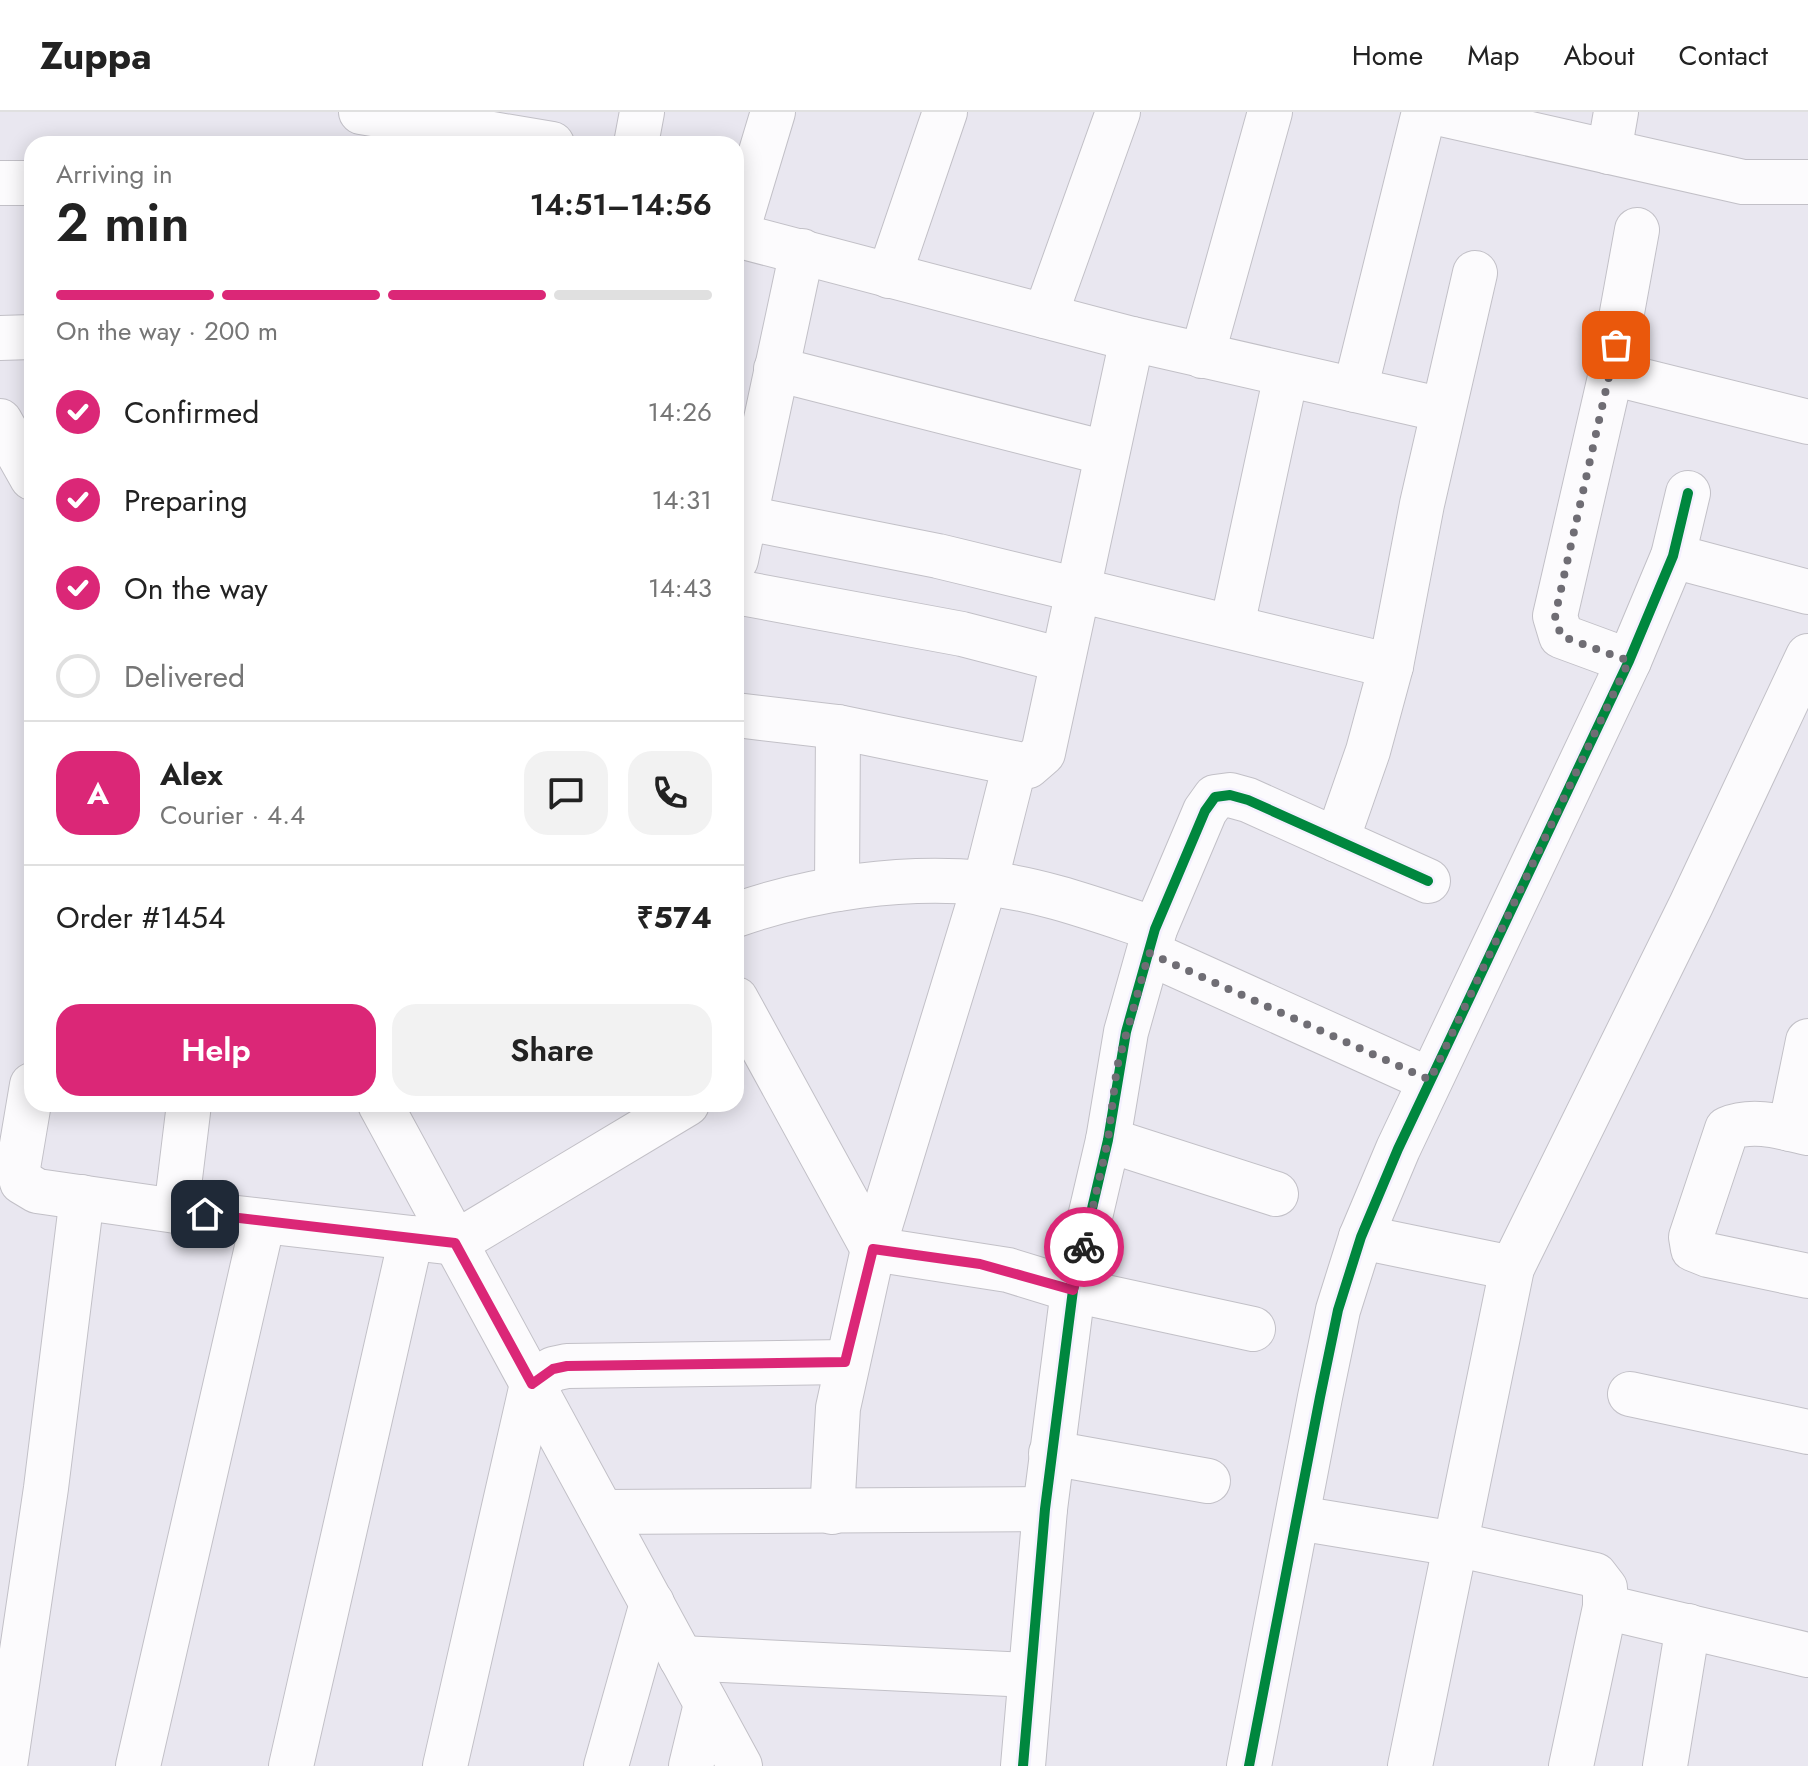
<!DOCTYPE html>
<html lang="en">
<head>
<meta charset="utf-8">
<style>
  body { margin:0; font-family:Jost,sans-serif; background:#f2f2f2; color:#222; height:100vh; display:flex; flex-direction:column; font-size:30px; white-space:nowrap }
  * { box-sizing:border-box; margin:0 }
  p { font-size:26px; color:#767676 }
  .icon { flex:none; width:44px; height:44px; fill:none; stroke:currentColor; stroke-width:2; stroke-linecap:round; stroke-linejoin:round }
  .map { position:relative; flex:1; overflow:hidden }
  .side { position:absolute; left:24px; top:24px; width:720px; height:976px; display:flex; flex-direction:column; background:#fff; border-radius:24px; box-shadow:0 4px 20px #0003 }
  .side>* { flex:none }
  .pin { position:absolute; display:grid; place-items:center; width:68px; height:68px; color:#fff; margin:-34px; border-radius:16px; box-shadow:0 4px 12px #0006 }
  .courier { position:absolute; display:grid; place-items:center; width:80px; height:80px; margin:-40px; border:6px solid #db2777; border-radius:50%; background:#fff; color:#222; box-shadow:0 2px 10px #0007 }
  .summary em { font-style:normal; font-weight:600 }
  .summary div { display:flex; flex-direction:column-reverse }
  .summary { display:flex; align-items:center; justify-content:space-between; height:136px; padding:0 32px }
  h1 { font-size:52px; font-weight:600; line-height:60px }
  .bar { display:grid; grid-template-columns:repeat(4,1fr); gap:12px 8px; align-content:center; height:96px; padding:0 32px }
  .bar i { height:10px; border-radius:6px; background:#e0e0e0 }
  .bar .current { background:#db2777 }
  .bar p { grid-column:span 4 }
  .line { display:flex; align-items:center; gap:20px; padding:0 32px; border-top:2px solid #e0e0e0 }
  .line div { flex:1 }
  .round { display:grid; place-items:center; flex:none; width:84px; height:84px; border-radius:24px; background:#f2f2f2 }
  ol { padding:0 32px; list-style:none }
  li { display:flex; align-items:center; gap:24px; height:88px }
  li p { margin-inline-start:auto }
  li .icon { padding:8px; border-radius:50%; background:#db2777; color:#fff; stroke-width:4 }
  li:last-child { color:#767676 }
  li i { width:44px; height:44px; border:4px solid #e0e0e0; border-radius:50% }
  .cta { display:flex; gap:16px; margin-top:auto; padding:16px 32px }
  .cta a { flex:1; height:92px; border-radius:24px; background:#db2777; color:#fff; font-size:32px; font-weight:600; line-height:92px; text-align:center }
  .cta a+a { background:#f2f2f2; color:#222 }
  header { display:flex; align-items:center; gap:48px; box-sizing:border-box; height:112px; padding:0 40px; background:#fff; border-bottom:2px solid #e0e0e0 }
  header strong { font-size:38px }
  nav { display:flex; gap:44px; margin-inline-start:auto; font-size:28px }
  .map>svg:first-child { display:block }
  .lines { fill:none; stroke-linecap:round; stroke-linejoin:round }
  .minor-casing { stroke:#c2c0c7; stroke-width:46 }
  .minor { stroke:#fcfbfd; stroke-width:44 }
  .cycleway-casing { stroke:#f4f0fe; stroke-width:15 }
  .cycleway { stroke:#00873e; stroke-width:10 }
  .done { stroke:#6f6d74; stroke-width:8; stroke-dasharray:0 14.4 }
  .route { stroke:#db2777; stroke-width:10 }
</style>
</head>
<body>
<header>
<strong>Zuppa</strong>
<nav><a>Home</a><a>Map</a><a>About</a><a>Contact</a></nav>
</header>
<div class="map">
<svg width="1808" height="1654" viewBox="0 0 1808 1654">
  <rect width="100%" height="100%" fill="#e9e7f0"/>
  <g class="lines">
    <g class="minor-casing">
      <g id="minor">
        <polyline points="361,0 552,32"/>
        <polyline points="1433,0 1743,70 1808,70"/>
        <polyline points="636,32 642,0"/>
        <polyline points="1609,40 1616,0"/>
        <polyline points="0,71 32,71"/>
        <polyline points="736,123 1132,227 1443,298"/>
        <polyline points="736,123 773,0"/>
        <polyline points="889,164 945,0"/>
        <polyline points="1045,204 1118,0"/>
        <polyline points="0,226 32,225"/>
        <polyline points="1202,244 1270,0"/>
        <polyline points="776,257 1106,341"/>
        <polyline points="1611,261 1808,310"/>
        <polyline points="1355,278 1424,0"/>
        <polyline points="0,309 32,366"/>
        <polyline points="736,404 938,444 1391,554"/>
        <polyline points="1673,444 1808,480"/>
        <polyline points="736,448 802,139"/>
        <polyline points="736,480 962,522 1062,548"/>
        <polyline points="1232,514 1286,263"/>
        <polyline points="1629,549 1561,524 1555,504 1611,261 1637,118"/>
        <polyline points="736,603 838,615 1028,654 1043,641 1132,227"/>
        <polyline points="1337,728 1368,639 1391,554 1422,392 1475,161"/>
        <polyline points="837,777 838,615"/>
        <path d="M736,803C813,776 903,763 984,771C1042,777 1100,799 1155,817"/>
        <polyline points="1149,841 1430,968"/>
        <polyline points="736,887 873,1137 1008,1158 1073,1178 1253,1217"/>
        <polyline points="32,973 18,1056 22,1070 37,1079 176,1099 455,1131 687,992"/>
        <polyline points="380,992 740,1654"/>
        <polyline points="1790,1017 1808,929"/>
        <path d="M1808,1021C1782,1015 1753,1006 1727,1017L1691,1125L1693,1137L1708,1143L1808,1164"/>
        <polyline points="1108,1028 1276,1082"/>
        <polyline points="176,1099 189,992"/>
        <polyline points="1361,1125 1512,1156"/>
        <polyline points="1630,1282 1808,1320"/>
        <polyline points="1051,1341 1208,1369"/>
        <polyline points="602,1400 1045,1397"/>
        <polyline points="832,1400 838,1296 873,1137 985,771 1015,652"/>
        <polyline points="1298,1406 1455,1432 1595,1463 1605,1476 1605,1495 1571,1654"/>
        <polyline points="1605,1495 1808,1543"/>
        <polyline points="681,1546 1030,1563"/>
        <polyline points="5,1654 46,1376 82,1085"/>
        <polyline points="138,1654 263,1109"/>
        <polyline points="291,1654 411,1126"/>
        <polyline points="445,1654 532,1272 553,1257 567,1254 845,1250"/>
        <polyline points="606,1654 652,1491"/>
        <polyline points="691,1654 706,1592"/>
        <polyline points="1023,1654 1045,1397 1073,1178 1108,1028 1126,920 1155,817 1205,699 1215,685 1230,683 1248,688 1428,769"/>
        <polyline points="1249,1654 1320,1285 1338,1198 1361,1125 1398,1037 1629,549 1673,444 1688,381"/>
        <polyline points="1410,1654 1512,1156 1691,793 1808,544"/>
        <polyline points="1665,1654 1688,1514"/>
      </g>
    </g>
    <use href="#minor" class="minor"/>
    <g class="cycleway-casing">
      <g id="cycleway">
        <polyline points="1023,1654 1045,1397 1073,1178 1108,1028 1126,920 1155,817 1205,699 1215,685 1230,683 1248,688 1428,769"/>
        <polyline points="1249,1654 1320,1285 1338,1198 1361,1125 1398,1037 1629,549 1673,444 1688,381"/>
      </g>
    </g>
    <use href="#cycleway" class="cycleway"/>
  </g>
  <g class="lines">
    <polyline class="done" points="1084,1135 1108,1028 1117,955 1149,841 1430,968 1629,549 1561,524 1555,504 1616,233"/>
    <polyline class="route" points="205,1102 455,1131 532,1272 553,1257 567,1254 845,1250 873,1137 980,1152 1073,1178 1084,1135"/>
  </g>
</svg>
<div class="pin" style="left:1616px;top:233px;background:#ea580c"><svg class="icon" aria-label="bag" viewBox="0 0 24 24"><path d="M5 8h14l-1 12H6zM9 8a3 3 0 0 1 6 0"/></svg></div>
<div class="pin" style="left:205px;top:1102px;background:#1f2937"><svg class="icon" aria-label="home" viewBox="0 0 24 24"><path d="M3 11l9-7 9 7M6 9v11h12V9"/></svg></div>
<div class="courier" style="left:1084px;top:1135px"><svg class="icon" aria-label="bike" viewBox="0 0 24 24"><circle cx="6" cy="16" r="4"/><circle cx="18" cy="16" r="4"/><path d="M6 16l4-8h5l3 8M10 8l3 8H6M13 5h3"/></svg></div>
<section class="side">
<div class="summary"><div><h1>2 min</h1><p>Arriving in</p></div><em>14:51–14:56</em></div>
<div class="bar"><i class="current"></i><i class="current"></i><i class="current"></i><i></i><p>On the way · 200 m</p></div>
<ol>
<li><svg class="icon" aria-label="check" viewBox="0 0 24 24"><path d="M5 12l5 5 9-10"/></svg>Confirmed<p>14:26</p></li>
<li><svg class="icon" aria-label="check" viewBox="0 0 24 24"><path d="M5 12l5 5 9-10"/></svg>Preparing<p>14:31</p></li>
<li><svg class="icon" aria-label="check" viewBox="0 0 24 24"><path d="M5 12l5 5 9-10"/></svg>On the way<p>14:43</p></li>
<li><i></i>Delivered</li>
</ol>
<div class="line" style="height:144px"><b class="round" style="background:#db2777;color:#fff">A</b><div><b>Alex</b><p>Courier · 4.4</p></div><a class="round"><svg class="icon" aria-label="chat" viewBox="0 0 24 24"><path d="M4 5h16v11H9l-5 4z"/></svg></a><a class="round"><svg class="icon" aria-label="phone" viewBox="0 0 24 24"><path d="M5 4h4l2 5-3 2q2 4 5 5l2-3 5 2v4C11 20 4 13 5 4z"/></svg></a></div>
<div class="line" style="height:104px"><div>Order #1454</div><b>₹574</b></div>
<div class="cta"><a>Help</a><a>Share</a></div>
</section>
</div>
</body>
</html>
